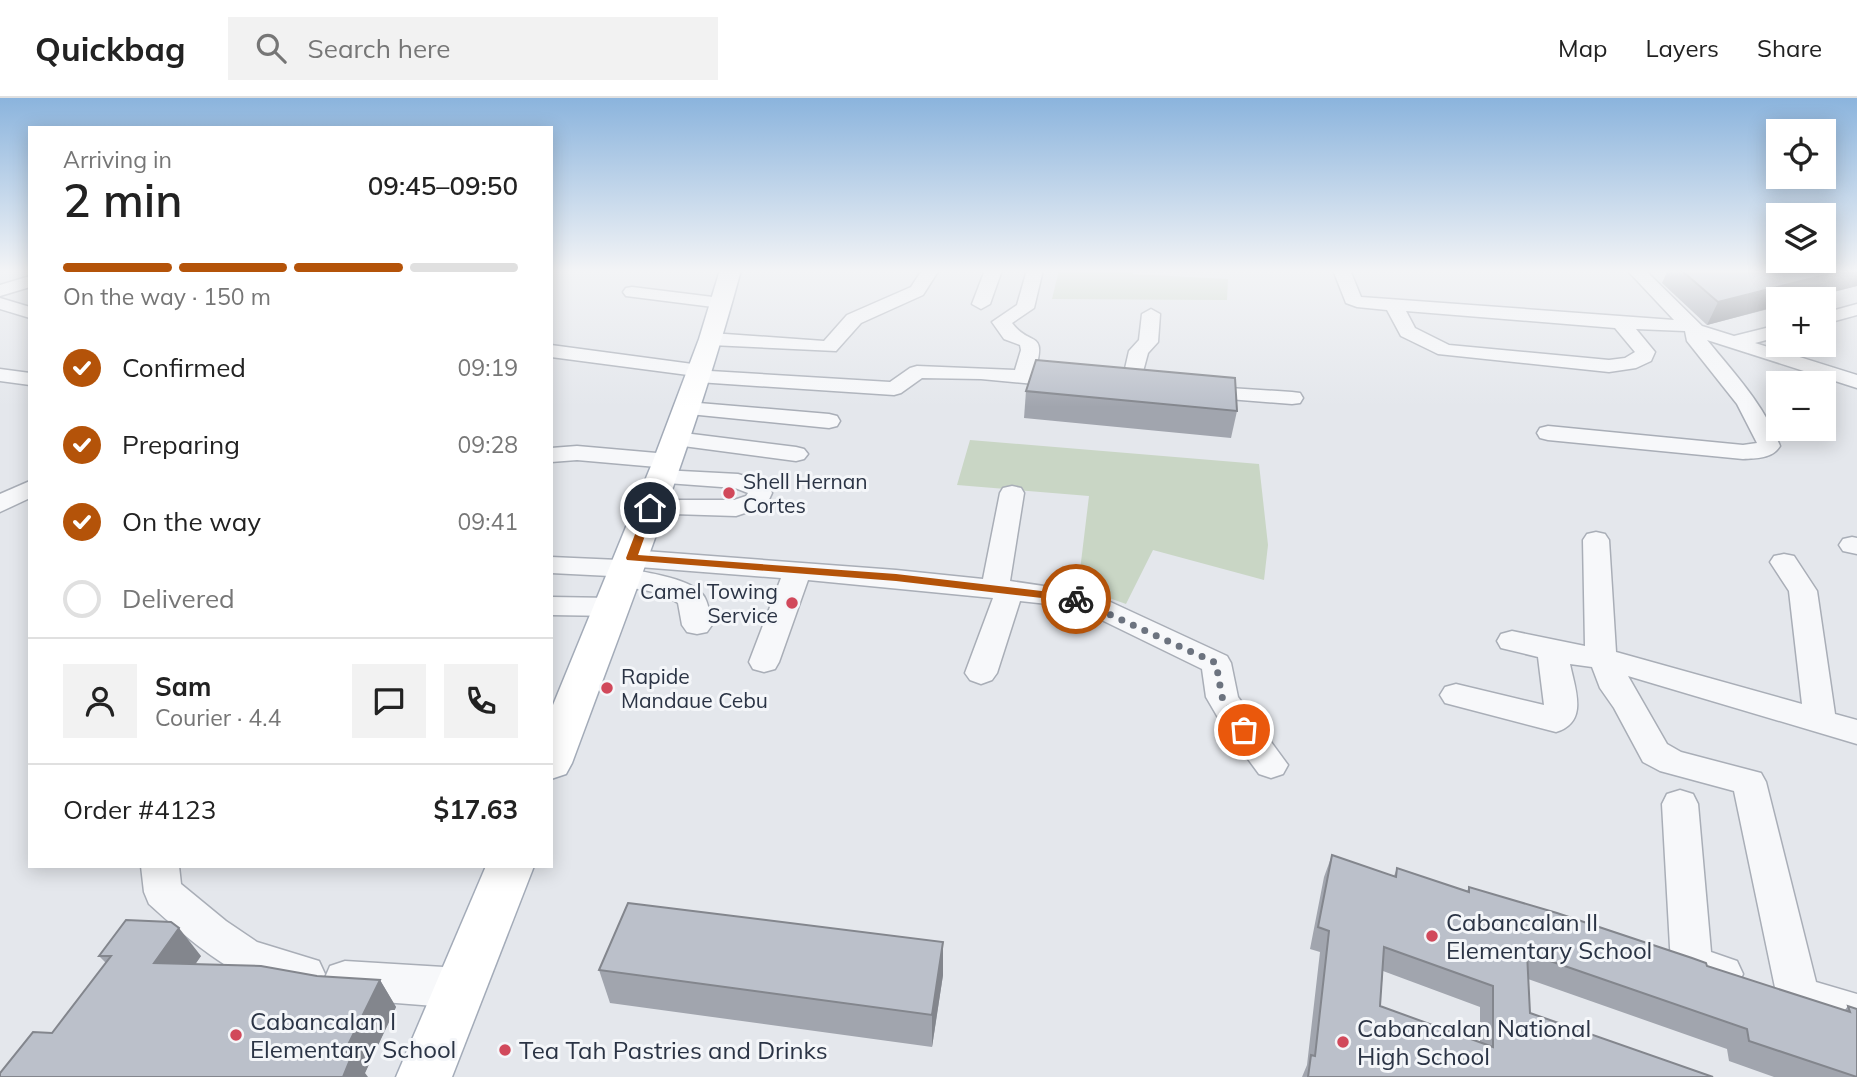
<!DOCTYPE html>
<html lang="en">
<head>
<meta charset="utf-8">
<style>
  body { margin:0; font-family:Mulish,sans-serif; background:#f2f2f2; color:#222; height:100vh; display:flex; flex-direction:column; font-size:26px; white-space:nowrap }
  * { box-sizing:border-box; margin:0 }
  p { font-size:23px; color:#767676 }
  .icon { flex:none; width:38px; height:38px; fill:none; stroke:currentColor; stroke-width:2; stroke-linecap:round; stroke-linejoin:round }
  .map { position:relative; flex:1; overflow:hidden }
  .details { position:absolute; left:28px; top:28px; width:525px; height:742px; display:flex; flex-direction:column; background:#fff; border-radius:0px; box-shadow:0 4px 18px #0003 }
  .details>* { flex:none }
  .fabs { position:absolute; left:1766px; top:21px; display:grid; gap:14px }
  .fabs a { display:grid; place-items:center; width:70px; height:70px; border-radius:0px; background:#fff; box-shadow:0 4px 18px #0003; font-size:35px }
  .pin { position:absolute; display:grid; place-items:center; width:60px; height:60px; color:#fff; margin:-30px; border:4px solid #fff; border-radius:50%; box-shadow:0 2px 7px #0007 }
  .courier { position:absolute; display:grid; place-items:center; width:70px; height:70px; margin:-35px; border:5px solid #b45309; border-radius:50%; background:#fff; color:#222; box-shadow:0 2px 9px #0007 }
  .head em { font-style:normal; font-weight:600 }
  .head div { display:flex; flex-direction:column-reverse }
  .head { display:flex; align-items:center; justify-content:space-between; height:119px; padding:0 35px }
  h1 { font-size:46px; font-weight:600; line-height:52px }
  .bar { display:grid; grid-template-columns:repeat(4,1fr); gap:10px 7px; align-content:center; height:84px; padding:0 35px }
  .bar i { height:9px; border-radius:5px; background:#e0e0e0 }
  .bar .on { background:#b45309 }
  .bar p { grid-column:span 4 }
  .line { display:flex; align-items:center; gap:18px; padding:0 35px; border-top:2px solid #e0e0e0 }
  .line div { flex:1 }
  .round { display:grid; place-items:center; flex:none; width:74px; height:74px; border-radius:0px; background:#f2f2f2 }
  ol { padding:0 35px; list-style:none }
  li { display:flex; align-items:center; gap:21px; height:77px }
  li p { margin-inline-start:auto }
  li .icon { padding:7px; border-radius:50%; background:#b45309; color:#fff; stroke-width:4 }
  li:last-child { color:#767676 }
  li i { width:38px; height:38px; border:4px solid #e0e0e0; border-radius:50% }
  header { display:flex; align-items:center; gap:42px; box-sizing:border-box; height:98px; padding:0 35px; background:#fff; border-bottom:2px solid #e0e0e0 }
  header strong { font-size:33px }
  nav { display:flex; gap:38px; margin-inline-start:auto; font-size:24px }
  .search { width:490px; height:63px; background:#f2f2f2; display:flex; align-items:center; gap:18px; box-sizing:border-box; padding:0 24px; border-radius:0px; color:#767676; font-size:26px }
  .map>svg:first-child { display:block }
  .green { fill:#c9d6c5 }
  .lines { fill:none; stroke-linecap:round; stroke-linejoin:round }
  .minor-casing { stroke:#a9aeb7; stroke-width:3 }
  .major-casing { stroke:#a3abb8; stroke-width:3 }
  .minor { fill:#f7f8fa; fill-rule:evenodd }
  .major { fill:#fff; fill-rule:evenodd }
  .wall { fill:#a1a5ae; fill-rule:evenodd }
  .shaded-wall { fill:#83868d }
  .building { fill:#bbc0ca; stroke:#83868d; stroke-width:2; fill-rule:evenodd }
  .route { fill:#b45309 }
  .done { stroke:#6c737f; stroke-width:7; stroke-dasharray:0 12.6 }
  .poi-dot { fill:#d1495b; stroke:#f4f6f9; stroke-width:2.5 }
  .labels { text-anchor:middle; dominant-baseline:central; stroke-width:6; stroke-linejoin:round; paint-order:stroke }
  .poi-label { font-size:21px; fill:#2b3445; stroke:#f4f6f9; text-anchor:start }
  .near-poi-label { font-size:24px; fill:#2b3445; stroke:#f4f6f9; text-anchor:start }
</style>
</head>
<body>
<header>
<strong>Quickbag</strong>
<div class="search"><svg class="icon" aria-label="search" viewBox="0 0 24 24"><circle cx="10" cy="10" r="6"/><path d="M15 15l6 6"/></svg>Search here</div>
<nav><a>Map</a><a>Layers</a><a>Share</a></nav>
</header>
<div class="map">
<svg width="1857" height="979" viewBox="0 0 1857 979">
  <rect width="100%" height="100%" fill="#e4e7ec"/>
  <g class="green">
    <polygon points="1059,172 1133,172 1133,176 1228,181 1227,202 1052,201"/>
    <polygon points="970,342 1259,366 1268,447 1264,482 1153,452 1126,506 1078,489 1089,398 957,387"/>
  </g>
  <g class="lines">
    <g class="minor-casing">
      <g id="minor">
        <polygon points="922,172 939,172 923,197 861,225 836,253 711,247 701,241 711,235 824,243 847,217 911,189"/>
        <polygon points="985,172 1002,172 990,206 981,211 972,206"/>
        <path d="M1027,172H1043L1034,210L1012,225C1031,250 1047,230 1035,274L1074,279L1077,283L1074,287L1067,289L981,281L922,280L901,295L894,297L698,284L691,282L688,277L551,259V247L700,267L710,273L890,284L910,270L917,268L1015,272L1021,252L1020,247L1004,241L992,224L1017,207Z"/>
        <path d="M1333,172H1350L1361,199L1674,222L1627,172H1645L1702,228L1734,238L1778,227V239L1755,245L1857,277V290L1707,242C1735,276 1764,307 1780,348C1772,361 1757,360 1743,361L1548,342L1540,340L1537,335L1540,330L1548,328L1743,347L1757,345L1737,306L1687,243L1685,233L1636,231L1655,254L1651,263L1636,270L1609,274L1438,256L1401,238L1387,212L1357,209L1346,205ZM1406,213L1615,230L1635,254L1625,260L1609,262L1449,247L1415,230Z"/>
        <polygon points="30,178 30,189 0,198 0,187"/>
        <polygon points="632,189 721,200 730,205 721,210 626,198 623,194 626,190"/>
        <polygon points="0,200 30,209 30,220 0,211"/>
        <polygon points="1857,206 1857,217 1824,226 1824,215"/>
        <polygon points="1151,211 1160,216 1158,244 1148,255 1138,292 1124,292 1121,288 1129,253 1139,242 1142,216"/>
        <polygon points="0,271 30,275 30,287 0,283"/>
        <polygon points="1198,288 1292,294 1300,295 1303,300 1300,305 1292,306 1191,298 1187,294 1191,290"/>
        <polygon points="687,304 829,316 837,318 840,323 837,328 829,330 679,315 676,310 679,305"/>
        <polygon points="676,334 796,349 804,351 808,356 804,361 796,363 668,346 665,341 668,336"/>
        <polygon points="577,348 668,356 676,358 680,363 676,368 668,370 577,362 551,364 551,350"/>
        <polygon points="662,372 738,376 767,385 772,395 766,408 736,418 641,415 637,410 641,405 650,402 734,402 746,398 748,395 735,390 653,384 650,379 653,374"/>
        <polygon points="30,383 30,400 0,414 0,396"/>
        <path d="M1012,388L1021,390L1024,395L1010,483L1091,495L1227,558L1231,565L1238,599L1288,667L1283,676L1271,680L1259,676L1220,623L1206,599L1202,571L1075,509L1020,503L997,575L992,582L981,586L970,582L965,575L993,500L808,482L779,564L775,571L764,574L753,571L749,564L781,480L639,469V473C656,476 697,483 705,500C709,508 710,518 712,527L707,534L697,536L687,534L682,527L678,505C658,491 636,492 613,486L610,478L551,475V459L619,462L618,460L621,454L631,452L896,472L983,481L1000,395L1003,390Z"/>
        <path d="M1596,434L1605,436L1609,442L1616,554L1802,606L1789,493L1770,464L1774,458L1784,456L1794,458L1817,493L1835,616L1857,622V646L1628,578L1667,646L1681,654L1761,675L1766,684L1816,884L1857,896V936L1783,913L1777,899L1734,693L1660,673L1643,664L1614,610L1600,590L1592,569L1570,566C1575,591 1589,624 1556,634L1445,605L1440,597L1445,589L1456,586L1544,607L1538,559L1501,550L1497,543L1501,536L1512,533L1585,548L1583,442L1587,436Z"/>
        <polygon points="1852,439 1857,440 1857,456 1843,453 1839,447 1843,441"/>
        <polygon points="551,499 613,500 623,503 627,509 623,515 613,518 551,517"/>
        <polygon points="1680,692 1693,696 1698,706 1711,854 1737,863 1743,876 1737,889 1722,895 1677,880 1671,867 1662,706 1667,696"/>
        <path d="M141,768H179L181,786L226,823L257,844L319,863L325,876L319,889C263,910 187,840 149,806L144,794Z"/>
        <polygon points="345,863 460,870 475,876 481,890 475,904 460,910 345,901 330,896 324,882 330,868"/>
      </g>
    </g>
    <g class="major-casing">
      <g id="major">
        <path d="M720,172H741C696,340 632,502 572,665L566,676L551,681V612L653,363L699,241Z"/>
        <polygon points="486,768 534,768 452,979 396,979"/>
      </g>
    </g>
    <use href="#minor" class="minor"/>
    <use href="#major" class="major"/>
  </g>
  <g class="wall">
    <polygon points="1668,172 1857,172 1857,188 1707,227 1662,185"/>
    <polygon points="1026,293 1237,313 1231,340 1024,320"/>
    <path d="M1332,757L1394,778L1397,770L1467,793L1469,789L1707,868L1844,913L1848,908L1857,911V979H1774L1729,963L1727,951L1528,881L1530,915L1713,979H1302L1307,967L1320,854L1310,851L1324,779ZM1383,873L1480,909V944L1380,908Z"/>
    <polygon points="943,844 943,877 932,949 610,905 599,872"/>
    <polygon points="99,858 201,858 195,866 317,878 380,882 396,909 365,975 52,935 106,865"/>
  </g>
  <g class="shaded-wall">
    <polygon points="1845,172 1857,172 1857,188 1804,201 1778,201 1778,208 1707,227 1718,204"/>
    <polygon points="179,830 201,858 177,893 154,865"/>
    <polygon points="943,844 943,877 932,949 932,917"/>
    <polygon points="380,882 396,909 365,975 368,979 343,979 343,957"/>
  </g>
  <g class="building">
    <polygon points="1681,172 1845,172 1718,204"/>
    <polygon points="1036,262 1235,280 1237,313 1026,293"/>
    <path d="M1332,757L1396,779L1397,770L1469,794V789L1557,815L1692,860L1706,865L1707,868L1850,914L1848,908L1857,911V979L1749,943L1747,931L1527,855L1530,915L1713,979H1308L1311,957L1315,958L1329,833L1318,829ZM1384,849L1493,888V949L1380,908Z"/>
    <polygon points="628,805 943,844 932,917 599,872"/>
    <polygon points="126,822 171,824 179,830 154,865 261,868 317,878 380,882 343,957 352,957 343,979 0,979 0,975 33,934 52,935 111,858 99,858"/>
  </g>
  <linearGradient id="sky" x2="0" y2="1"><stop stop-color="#8bb4dd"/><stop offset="0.56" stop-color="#f3f4f6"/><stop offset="1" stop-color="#f3f4f6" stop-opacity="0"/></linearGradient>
  <rect width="1857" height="309" fill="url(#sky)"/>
  <polygon class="route" points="650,407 655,410 638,457 896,476 1076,497 1082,501 1076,504 896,483 627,462 626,460 645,410"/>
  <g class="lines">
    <polyline class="done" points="1076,501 1216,565 1222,599 1244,632"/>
  </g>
  <g class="poi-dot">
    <circle cx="729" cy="395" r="7"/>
    <circle cx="792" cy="505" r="7"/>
    <circle cx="607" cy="590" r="7"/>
    <circle cx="1432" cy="838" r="7"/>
    <circle cx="236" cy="937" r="7"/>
    <circle cx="1343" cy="944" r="7"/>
    <circle cx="505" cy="952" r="7"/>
  </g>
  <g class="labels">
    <g class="poi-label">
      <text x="743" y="383">Shell Hernan<tspan x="743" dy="24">Cortes</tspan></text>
      <text x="778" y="493" text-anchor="end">Camel Towing<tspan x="778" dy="24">Service</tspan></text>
      <text x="621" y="578">Rapide<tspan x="621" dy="24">Mandaue Cebu</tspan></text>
    </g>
    <g class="near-poi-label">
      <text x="1446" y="824">Cabancalan II<tspan x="1446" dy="28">Elementary School</tspan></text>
      <text x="250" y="923">Cabancalan I<tspan x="250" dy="28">Elementary School</tspan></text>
      <text x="1357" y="930">Cabancalan National<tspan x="1357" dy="28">High School</tspan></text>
      <text x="519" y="952">Tea Tah Pastries and Drinks</text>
    </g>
  </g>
</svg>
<div class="fabs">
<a><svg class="icon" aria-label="locate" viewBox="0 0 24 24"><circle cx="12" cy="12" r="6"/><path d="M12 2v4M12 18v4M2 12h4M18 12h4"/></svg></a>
<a><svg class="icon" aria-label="layers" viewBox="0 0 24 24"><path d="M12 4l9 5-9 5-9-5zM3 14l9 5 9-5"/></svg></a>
<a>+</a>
<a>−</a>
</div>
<div class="pin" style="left:1244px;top:632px;background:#ea580c"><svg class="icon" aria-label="bag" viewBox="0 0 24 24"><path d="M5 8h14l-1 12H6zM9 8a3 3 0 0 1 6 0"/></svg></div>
<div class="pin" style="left:650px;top:410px;background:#1f2937"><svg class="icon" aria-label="home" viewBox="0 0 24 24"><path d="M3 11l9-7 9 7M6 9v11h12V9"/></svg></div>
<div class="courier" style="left:1076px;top:501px"><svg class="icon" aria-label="bike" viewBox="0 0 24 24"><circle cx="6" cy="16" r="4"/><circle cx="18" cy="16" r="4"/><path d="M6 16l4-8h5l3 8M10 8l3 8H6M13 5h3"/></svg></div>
<section class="details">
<div class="head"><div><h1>2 min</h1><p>Arriving in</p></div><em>09:45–09:50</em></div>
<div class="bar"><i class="on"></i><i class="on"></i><i class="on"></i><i></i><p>On the way · 150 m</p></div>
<ol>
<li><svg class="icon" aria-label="check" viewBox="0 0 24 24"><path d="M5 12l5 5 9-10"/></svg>Confirmed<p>09:19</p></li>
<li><svg class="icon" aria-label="check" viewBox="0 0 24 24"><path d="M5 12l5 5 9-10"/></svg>Preparing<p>09:28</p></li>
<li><svg class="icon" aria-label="check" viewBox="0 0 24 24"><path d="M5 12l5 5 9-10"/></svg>On the way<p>09:41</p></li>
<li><i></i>Delivered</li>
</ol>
<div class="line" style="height:126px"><a class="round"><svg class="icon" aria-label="person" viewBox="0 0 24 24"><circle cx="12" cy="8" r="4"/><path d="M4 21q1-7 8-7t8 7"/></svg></a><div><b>Sam</b><p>Courier · 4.4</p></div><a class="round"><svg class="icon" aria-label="chat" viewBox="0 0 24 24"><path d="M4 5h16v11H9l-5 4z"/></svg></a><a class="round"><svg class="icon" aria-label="phone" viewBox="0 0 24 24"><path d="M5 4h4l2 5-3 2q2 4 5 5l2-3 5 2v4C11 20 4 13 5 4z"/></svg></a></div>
<div class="line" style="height:91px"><div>Order #4123</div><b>$17.63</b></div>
</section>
</div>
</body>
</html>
